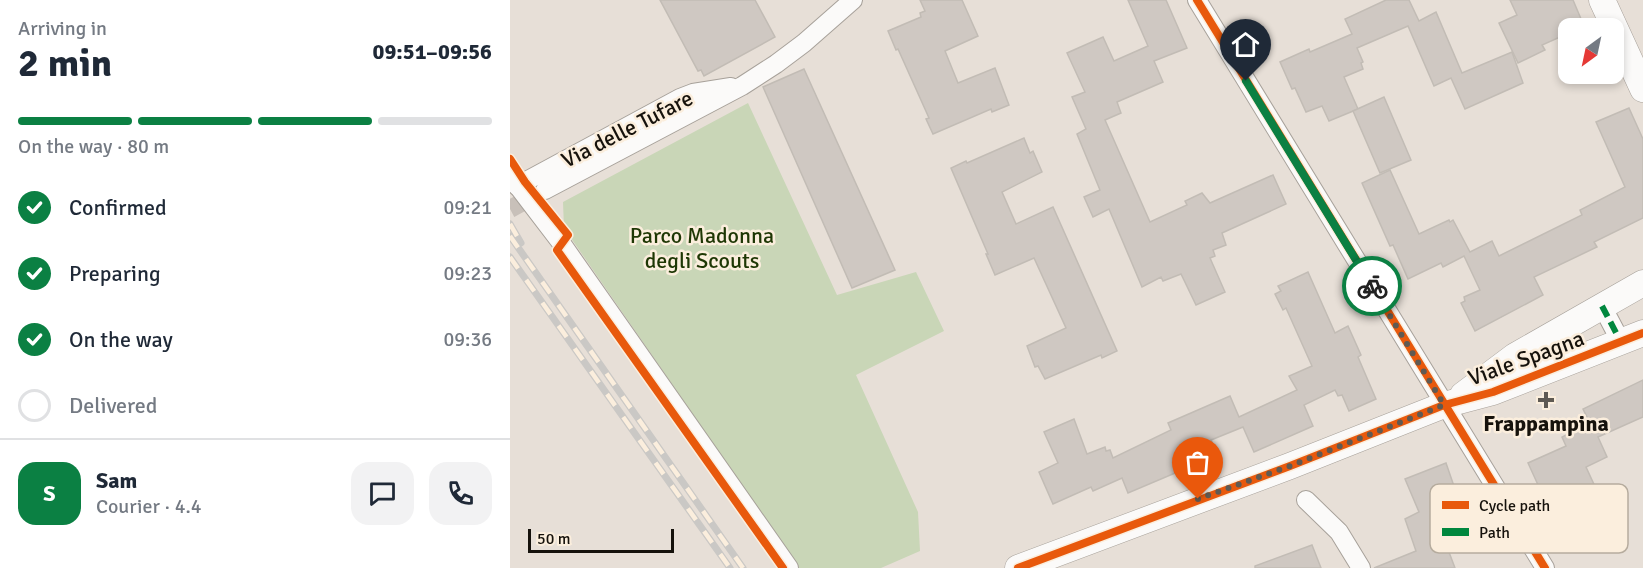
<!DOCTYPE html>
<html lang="en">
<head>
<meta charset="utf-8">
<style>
  body { margin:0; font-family:Signika,sans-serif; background:#f2f2f3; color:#1f2937; height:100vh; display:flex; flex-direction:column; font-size:22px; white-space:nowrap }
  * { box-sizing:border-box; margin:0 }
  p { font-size:20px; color:#747a83 }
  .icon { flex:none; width:33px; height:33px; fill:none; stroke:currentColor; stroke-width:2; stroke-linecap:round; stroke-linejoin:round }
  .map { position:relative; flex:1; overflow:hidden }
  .drawer { display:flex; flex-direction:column; background:#fff; width:510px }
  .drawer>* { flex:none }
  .needle { width:39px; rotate:213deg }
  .controls { position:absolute; left:1048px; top:18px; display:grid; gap:12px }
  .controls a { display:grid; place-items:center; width:66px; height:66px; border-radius:12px; background:#fff; box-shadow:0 3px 9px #0003; font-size:30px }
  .scale { position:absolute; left:18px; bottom:15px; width:146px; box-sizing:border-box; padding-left:6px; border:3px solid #16120c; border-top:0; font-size:16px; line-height:21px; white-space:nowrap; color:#16120c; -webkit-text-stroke:4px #fbeedd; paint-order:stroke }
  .pin { position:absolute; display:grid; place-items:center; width:51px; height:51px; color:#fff; margin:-62px -26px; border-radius:50% 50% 50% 0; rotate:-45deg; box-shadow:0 0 6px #0007 }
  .pin .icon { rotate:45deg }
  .courier { position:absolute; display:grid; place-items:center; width:60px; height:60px; margin:-30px; border:4px solid #0b8043; border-radius:50%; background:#fff; color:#222; box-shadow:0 2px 8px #0007 }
  .head em { font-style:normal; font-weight:800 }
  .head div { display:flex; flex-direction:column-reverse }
  .head { display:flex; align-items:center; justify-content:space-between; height:102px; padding:0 18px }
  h1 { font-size:39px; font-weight:800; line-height:45px }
  .bar { display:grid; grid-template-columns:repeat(4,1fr); gap:9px 6px; align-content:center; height:72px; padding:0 18px }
  .bar i { height:8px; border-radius:4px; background:#e0e1e3 }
  .bar .selected { background:#0b8043 }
  .bar p { grid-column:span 4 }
  .line { display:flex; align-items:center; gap:15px; padding:0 18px; border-top:2px solid #e0e1e3 }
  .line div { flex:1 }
  .round { display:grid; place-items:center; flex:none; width:63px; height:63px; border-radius:18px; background:#f2f2f3 }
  ol { padding:0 18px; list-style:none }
  li { display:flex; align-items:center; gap:18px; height:66px }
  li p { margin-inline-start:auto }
  li .icon { padding:6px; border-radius:50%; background:#0b8043; color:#fff; stroke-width:4 }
  li:last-child { color:#747a83 }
  li i { width:33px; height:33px; border:3px solid #e0e1e3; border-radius:50% }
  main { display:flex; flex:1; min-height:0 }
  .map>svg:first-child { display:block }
  .green { fill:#c9d6b7 }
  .building { fill:#cfc8c2; stroke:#c2bcb5; stroke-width:1.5 }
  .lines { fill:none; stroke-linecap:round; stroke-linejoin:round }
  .street-tunnel { stroke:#c8c0b9; stroke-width:18; stroke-dasharray:18 9; stroke-linecap:butt }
  .street-casing { stroke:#a7a19a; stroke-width:20 }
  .secondary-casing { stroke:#a7a19a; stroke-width:27 }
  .street { stroke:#fbfaf9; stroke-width:18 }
  .secondary { stroke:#fbfaf9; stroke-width:26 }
  .rail-casing { stroke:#cac8c5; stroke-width:7 }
  .rail { stroke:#fbeedd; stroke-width:4.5; stroke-dasharray:14; stroke-linecap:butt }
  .quiet { stroke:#00873e; stroke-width:6; stroke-dasharray:12 6; stroke-linecap:butt }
  .cycleway-casing { stroke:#fbeedd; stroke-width:11 }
  .cycleway { stroke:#e8590c; stroke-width:8 }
  .done { stroke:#5f5a53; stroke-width:6; stroke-dasharray:0 10.8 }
  .route { stroke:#0b8043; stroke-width:8 }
  .poi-dot { fill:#5f5a53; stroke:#fbeedd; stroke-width:2 }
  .labels { text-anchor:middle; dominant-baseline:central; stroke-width:5; stroke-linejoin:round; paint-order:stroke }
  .street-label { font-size:22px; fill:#16120c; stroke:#fbeedd }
  .park-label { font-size:22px; fill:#1e3704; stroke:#fbeedd }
  .poi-label { font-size:22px; font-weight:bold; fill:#16120c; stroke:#fbeedd }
  .key { fill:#fbeedd; stroke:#b6ac9e; stroke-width:1.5 }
  .key-label { font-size:16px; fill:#16120c }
</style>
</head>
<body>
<main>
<section class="drawer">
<div class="head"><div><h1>2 min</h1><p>Arriving in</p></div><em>09:51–09:56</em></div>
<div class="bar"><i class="selected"></i><i class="selected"></i><i class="selected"></i><i></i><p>On the way · 80 m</p></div>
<ol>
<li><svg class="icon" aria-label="check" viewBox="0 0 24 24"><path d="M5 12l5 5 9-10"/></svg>Confirmed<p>09:21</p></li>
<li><svg class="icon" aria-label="check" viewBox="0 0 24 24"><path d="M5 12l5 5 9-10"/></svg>Preparing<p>09:23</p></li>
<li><svg class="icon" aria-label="check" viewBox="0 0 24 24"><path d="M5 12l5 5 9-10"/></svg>On the way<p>09:36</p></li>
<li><i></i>Delivered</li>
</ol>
<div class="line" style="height:108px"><b class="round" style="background:#0b8043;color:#fff">S</b><div><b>Sam</b><p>Courier · 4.4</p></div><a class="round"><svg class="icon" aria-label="chat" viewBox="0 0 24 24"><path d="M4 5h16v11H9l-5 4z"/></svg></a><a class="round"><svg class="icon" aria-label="phone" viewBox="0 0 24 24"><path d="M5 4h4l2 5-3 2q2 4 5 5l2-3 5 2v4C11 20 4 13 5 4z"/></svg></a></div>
</section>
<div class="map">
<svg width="1133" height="568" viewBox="0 0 1133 568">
  <rect width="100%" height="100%" fill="#e7dfd7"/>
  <polygon class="green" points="238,103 327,295 406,272 434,331 346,375 408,512 410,551 371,568 289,568 54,228 53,202"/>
  <g class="building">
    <polygon points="150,0 245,0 265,37 194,76 191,70 188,71"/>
    <polygon points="410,0 452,0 468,36 435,51 448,83 485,68 499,105 482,112 481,109 423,134 416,119 419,118 388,49 386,50 378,31 411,17 410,13 415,11"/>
    <polygon points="618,0 656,0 677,48 644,61 653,82 607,102 611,113 595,120 640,222 677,205 675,201 692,193 700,203 763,175 776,204 712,233 716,245 703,250 705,256 700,258 715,292 686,305 671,274 653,281 651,277 632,287 599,209 583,217 574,197 590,190 567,134 576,129 562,97 575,92 557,53 593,37 604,61 638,46"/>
    <polygon points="876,0 899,0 909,21 926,12 952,73 1002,52 1013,83 955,109 941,78 924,86 898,26 847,48 853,62 851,63 853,69 834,77 848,109 819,121 812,106 796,112 785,88 782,89 770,62 799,49 800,52 842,34 835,19"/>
    <polygon points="1000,0 1063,0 1074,26 1068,28 1059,28 1059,33 1032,45 1035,50 1008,63 989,23 1007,15"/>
    <polygon points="294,69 385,270 342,288 253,87"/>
    <polygon points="874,97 901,160 870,173 843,111"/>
    <polygon points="1119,108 1133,139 1133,218 1084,242 1087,247 1024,277 1033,295 965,331 951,303 955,301 954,297 970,290 954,256 933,267 931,263 898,279 883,245 880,246 852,183 880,170 909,234 939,220 940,222 943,220 960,252 982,241 989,256 1072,215 1070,210 1115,187 1086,122"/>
    <polygon points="514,138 520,153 523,151 532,172 492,192 506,224 543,207 607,351 592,358 591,355 535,379 528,366 525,367 517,346 556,328 524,258 485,275 476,254 478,254 441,168 456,161 457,163"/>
    <polygon points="798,272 825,333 838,326 851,355 848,357 866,399 839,411 832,395 828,396 825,390 794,405 803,426 744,452 733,427 701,440 711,461 687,472 684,465 618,493 612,478 583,491 581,487 543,504 529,472 548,463 534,432 564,419 577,454 595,447 596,451 600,450 603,458 661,430 658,423 720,396 729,417 787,390 779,376 802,366 776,308 773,310 765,294 771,291 768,286"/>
    <polygon points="1133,380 1133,417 1088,437 1097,457 1076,467 1094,506 1064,521 1051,489 1034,498 1018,463 1056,446 1052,437 1080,423 1073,409"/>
    <polygon points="936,463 946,492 960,486 971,515 931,531 945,568 864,568 906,551 895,519 909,512 895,479"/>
    <polygon points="802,545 811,568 745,568 745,566"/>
  </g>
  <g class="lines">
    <polyline class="street-tunnel" points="0,209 35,190"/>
    <g class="street-casing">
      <g id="street">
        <polyline points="687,0 1035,568"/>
        <polyline points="0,176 52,244 279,568"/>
        <polyline points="7,186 170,98 183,93 221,87"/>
        <polyline points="35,190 232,86 266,64 294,43 343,0"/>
        <polyline points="1092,306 1111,342"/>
        <polyline points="796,500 829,532 851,568"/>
      </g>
    </g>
    <g class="secondary-casing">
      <g id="secondary">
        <polyline points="1092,0 1133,89"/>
        <polyline points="953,395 1005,356 1133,283"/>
        <polyline points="508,568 780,466 934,405 983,392 1133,333"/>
      </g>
    </g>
    <use href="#street" class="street"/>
    <use href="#secondary" class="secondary"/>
    <g class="rail-casing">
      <g id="rail">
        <polyline points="0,224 11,243"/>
        <polyline points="0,236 233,568"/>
        <polyline points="0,257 220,568"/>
      </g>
    </g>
    <use href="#rail" class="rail"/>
    <polyline class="quiet" points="1092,306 1111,342"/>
    <g class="cycleway-casing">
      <g id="cycleway">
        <polyline points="687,0 1035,568"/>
        <polyline points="0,159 15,182 58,235 47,250 273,568"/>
        <polyline points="508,568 780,466 934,405 983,392 1133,333"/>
      </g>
    </g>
    <use href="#cycleway" class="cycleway"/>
  </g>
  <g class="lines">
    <polyline class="done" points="688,499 780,466 934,405 862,286"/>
    <polyline class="route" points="736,81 862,286"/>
  </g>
  <path class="poi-dot" d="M1033 391h6v6h6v6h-6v6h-6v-6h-6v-6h6z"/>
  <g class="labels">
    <g class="street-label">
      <text transform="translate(117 129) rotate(-27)">Via delle Tufare</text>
      <text transform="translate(1016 358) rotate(-20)">Viale Spagna</text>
    </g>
    <g class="park-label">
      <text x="192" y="235">Parco Madonna<tspan x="192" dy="25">degli Scouts</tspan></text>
    </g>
    <g class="poi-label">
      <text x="1036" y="423">Frappampina</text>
    </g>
  </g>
  <rect x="920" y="484" width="198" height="69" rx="9" class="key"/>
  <rect x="932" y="501" width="27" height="8" fill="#e8590c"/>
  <rect x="932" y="528" width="27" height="8" fill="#00873e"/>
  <g class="key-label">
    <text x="969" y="511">Cycle path</text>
    <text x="969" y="538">Path</text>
  </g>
</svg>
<div class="controls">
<a><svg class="needle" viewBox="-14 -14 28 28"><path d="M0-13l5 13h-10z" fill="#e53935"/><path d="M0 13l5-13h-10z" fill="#747a83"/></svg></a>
</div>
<div class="scale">50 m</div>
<div class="pin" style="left:688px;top:499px;background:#ea580c"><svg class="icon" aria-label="bag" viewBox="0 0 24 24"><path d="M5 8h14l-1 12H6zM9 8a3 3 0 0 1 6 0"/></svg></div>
<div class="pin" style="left:736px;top:81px;background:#1f2937"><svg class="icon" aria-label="home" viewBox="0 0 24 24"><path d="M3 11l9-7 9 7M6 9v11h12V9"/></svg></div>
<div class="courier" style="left:862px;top:286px"><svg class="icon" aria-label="bike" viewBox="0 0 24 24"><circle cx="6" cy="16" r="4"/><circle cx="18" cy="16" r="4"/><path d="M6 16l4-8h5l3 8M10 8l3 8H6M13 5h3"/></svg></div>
</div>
</main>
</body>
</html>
